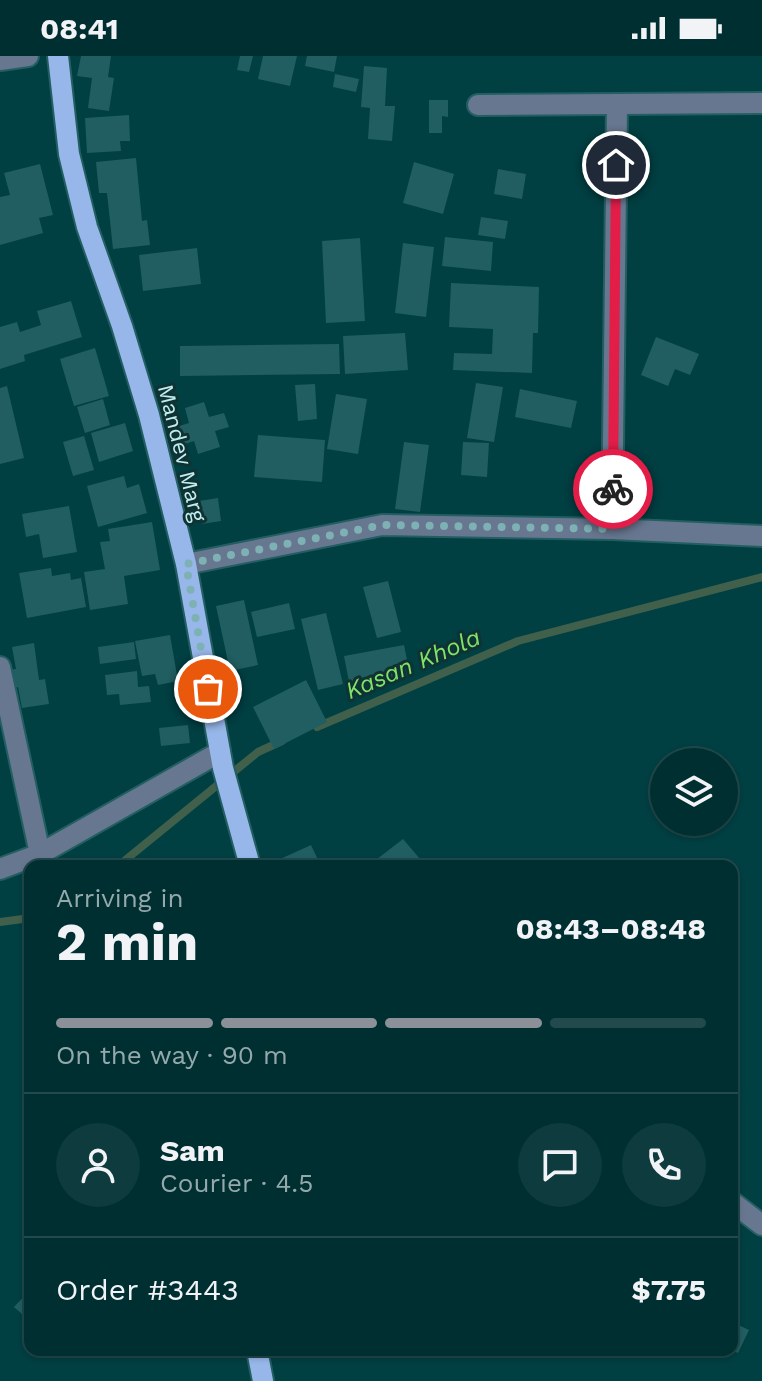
<!DOCTYPE html>
<html lang="en">
<head>
<meta charset="utf-8">
<style>
  body { margin:0; font-family:"Work Sans",sans-serif; background:#0e3b3e; color:#f1f3f6; height:100vh; display:flex; flex-direction:column; font-size:30px; white-space:nowrap }
  * { box-sizing:border-box; margin:0 }
  p { font-size:26px; color:#95a9ac }
  .icon { flex:none; width:44px; height:44px; fill:none; stroke:currentColor; stroke-width:2; stroke-linecap:round; stroke-linejoin:round }
  .map { position:relative; flex:1; overflow:hidden }
  .panel { position:absolute; left:24px; top:804px; width:714px; height:496px; display:flex; flex-direction:column; background:#002f32; border-radius:16px; box-shadow:0 2px 6px #0004,0 0 0 2px #224a4d }
  .panel>* { flex:none }
  .buttons { position:absolute; left:650px; top:692px; display:grid; gap:16px }
  .buttons a { display:grid; place-items:center; width:88px; height:88px; border-radius:50%; background:#002f32; box-shadow:0 2px 6px #0004,0 0 0 2px #224a4d; font-size:40px }
  .pin { position:absolute; display:grid; place-items:center; width:68px; height:68px; color:#fff; margin:-34px; border:4px solid #fff; border-radius:50%; box-shadow:0 2px 8px #0007 }
  .courier { position:absolute; display:grid; place-items:center; width:80px; height:80px; margin:-40px; border:6px solid #e11d48; border-radius:50%; background:#fff; color:#222; box-shadow:0 2px 10px #0007 }
  .summary em { font-style:normal; font-weight:700 }
  .summary div { display:flex; flex-direction:column-reverse }
  .summary { display:flex; align-items:center; justify-content:space-between; height:136px; padding:0 32px }
  h1 { font-size:52px; font-weight:700; line-height:60px }
  .bar { display:grid; grid-template-columns:repeat(4,1fr); gap:12px 8px; align-content:center; height:96px; padding:0 32px }
  .bar i { height:10px; border-radius:6px; background:#224a4d }
  .bar .active { background:#8c9099 }
  .bar p { grid-column:span 4 }
  .line { display:flex; align-items:center; gap:20px; padding:0 32px; border-top:2px solid #224a4d }
  .line div { flex:1 }
  .round { display:grid; place-items:center; flex:none; width:84px; height:84px; border-radius:42px; background:#0e3b3e }
  .status { display:flex; justify-content:space-between; align-items:center; height:56px; padding:0 40px; background:#002f32; direction:ltr }
  .status svg { height:22px; fill:currentColor }
  .map>svg:first-child { display:block }
  .lines { fill:none; stroke-linecap:round; stroke-linejoin:round }
  .stream { stroke:#40604b; stroke-width:8 }
  .building { fill:#205e61 }
  .minor-casing { stroke:#235f62; stroke-width:24 }
  .major-casing { stroke:#235f62; stroke-width:24 }
  .minor { stroke:#687790; stroke-width:20 }
  .major { stroke:#97b7ea; stroke-width:20 }
  .done { stroke:#7db1b4; stroke-width:8; stroke-dasharray:0 14.4 }
  .route { stroke:#e11d48; stroke-width:10 }
  .labels { text-anchor:middle; dominant-baseline:central; stroke-width:6; stroke-linejoin:round; paint-order:stroke }
  .street-label { font-size:22px; fill:#c1eff1; stroke:#113233 }
  .water-label { font-size:24px; font-style:italic; fill:#80e369; stroke:#113233 }
</style>
</head>
<body>
<div class="status"><b>08:41</b><svg viewBox="0 0 49 12"><path d="M0 12V9h3v3zM5 12V6h3v6zM10 12V3h3v9zM15 12V0h3v12zM26 1h20v11H26zM47 4h2v5h-2z"/></svg></div>
<div class="map">
<svg width="762" height="1325" viewBox="0 0 762 1325">
  <rect width="100%" height="100%" fill="#003f42"/>
  <g class="lines">
    <g class="stream">
      <polyline points="317,671 518,585 762,521"/>
      <polyline points="118,810 258,696 282,685"/>
      <polyline points="0,866 30,862"/>
    </g>
  </g>
  <g class="building">
    <polygon points="81,0 111,0 108,21 114,22 109,55 88,52 92,22 77,20"/>
    <polygon points="240,0 253,0 249,16 237,14"/>
    <polygon points="263,0 297,0 290,30 258,23"/>
    <polygon points="307,0 337,0 334,16 305,10"/>
    <polygon points="364,10 387,12 385,50 395,50 392,85 368,83 370,52 361,51"/>
    <polygon points="335,18 359,23 356,36 333,31"/>
    <polygon points="429,44 448,44 448,61 442,60 442,77 429,77"/>
    <polygon points="129,59 130,85 120,85 121,95 87,97 85,62"/>
    <polygon points="136,102 142,165 147,164 150,189 113,193 107,137 99,137 96,106"/>
    <polygon points="414,106 454,118 443,158 403,147"/>
    <polygon points="40,108 53,159 39,162 43,177 0,189 0,141 10,139 4,117"/>
    <polygon points="498,113 526,118 522,143 494,138"/>
    <polygon points="481,161 508,165 505,183 478,179"/>
    <polygon points="445,181 493,186 491,215 442,210"/>
    <polygon points="360,182 365,265 326,267 322,185"/>
    <polygon points="403,187 434,191 426,261 395,257"/>
    <polygon points="197,192 201,228 143,235 139,199"/>
    <polygon points="451,227 539,231 538,277 533,277 532,317 453,314 454,297 492,298 493,273 449,271"/>
    <polygon points="71,245 82,281 24,299 25,305 0,313 0,271 17,266 20,276 41,269 37,255"/>
    <polygon points="405,277 408,314 345,318 343,280"/>
    <polygon points="656,281 699,298 690,319 675,313 668,330 641,319"/>
    <polygon points="339,288 340,318 180,320 180,290"/>
    <polygon points="95,292 109,340 74,350 60,303"/>
    <polygon points="476,327 503,331 494,386 467,382"/>
    <polygon points="315,328 317,363 298,365 295,329"/>
    <polygon points="7,330 24,402 0,408 0,332"/>
    <polygon points="520,333 577,345 571,372 515,361"/>
    <polygon points="336,338 367,343 358,398 327,393"/>
    <polygon points="103,343 110,369 85,377 77,351"/>
    <polygon points="204,346 209,361 224,357 229,371 215,375 220,391 198,398 194,385 182,389 176,371 189,367 185,352"/>
    <polygon points="125,367 133,395 99,406 91,377"/>
    <polygon points="258,379 325,384 322,426 254,421"/>
    <polygon points="84,380 94,414 73,420 63,386"/>
    <polygon points="404,386 429,389 420,456 395,453"/>
    <polygon points="463,386 489,387 487,421 461,419"/>
    <polygon points="124,420 127,432 139,428 147,457 98,471 87,430"/>
    <polygon points="218,442 221,465 202,468 199,445"/>
    <polygon points="69,450 77,496 43,502 39,478 26,481 22,458"/>
    <polygon points="152,466 160,514 124,520 128,548 90,554 84,516 105,513 100,486 110,485 108,473"/>
    <polygon points="51,512 52,520 70,517 71,524 81,522 86,551 27,562 19,517"/>
    <polygon points="388,525 401,576 377,582 363,531"/>
    <polygon points="244,544 258,609 230,615 216,550"/>
    <polygon points="289,547 295,573 257,581 251,556"/>
    <polygon points="326,557 343,628 318,634 301,563"/>
    <polygon points="170,579 178,625 158,629 155,618 142,620 135,585"/>
    <polygon points="134,586 136,603 100,608 98,591"/>
    <polygon points="34,587 39,624 45,623 49,648 22,652 18,631 12,633 9,614 16,613 12,591"/>
    <polygon points="404,589 410,619 350,631 344,600"/>
    <polygon points="137,615 138,631 149,630 151,646 120,649 119,638 107,639 105,619"/>
    <polygon points="306,624 327,666 274,693 253,651"/>
    <polygon points="188,669 190,687 161,690 159,672"/>
    <polygon points="403,783 426,810 368,810"/>
    <polygon points="311,789 320,808 316,810 265,810"/>
    <polygon points="30,1234 30,1265 14,1251"/>
    <polygon points="732,1266 749,1274 738,1297 732,1294"/>
  </g>
  <g class="lines">
    <g class="minor-casing">
      <g id="minor">
        <polyline points="0,4 28,0"/>
        <polyline points="478,49 762,47"/>
        <polyline points="612,473 617,48"/>
        <polyline points="186,508 382,469 612,473 762,480"/>
        <polyline points="0,611 40,798"/>
        <polyline points="0,813 40,798 220,696"/>
        <polyline points="732,1146 762,1169"/>
      </g>
    </g>
    <g class="major-casing">
      <g id="major">
        <polyline points="58,0 69,98 87,171 122,270 149,359 186,508 223,712 250,810"/>
        <polyline points="257,1294 263,1325"/>
      </g>
    </g>
    <use href="#minor" class="minor"/>
    <use href="#major" class="major"/>
  </g>
  <g class="lines">
    <polyline class="done" points="208,633 186,508 382,469 612,473 613,433"/>
    <polyline class="route" points="613,433 616,109"/>
  </g>
  <g class="labels">
    <g class="street-label">
      <text transform="translate(182 397) rotate(76)">Mandev Marg</text>
    </g>
    <g class="water-label">
      <text transform="translate(413 608) rotate(-23)">Kasan Khola</text>
    </g>
  </g>
</svg>
<div class="buttons">
<a><svg class="icon" aria-label="layers" viewBox="0 0 24 24"><path d="M12 4l9 5-9 5-9-5zM3 14l9 5 9-5"/></svg></a>
</div>
<div class="pin" style="left:208px;top:633px;background:#ea580c"><svg class="icon" aria-label="bag" viewBox="0 0 24 24"><path d="M5 8h14l-1 12H6zM9 8a3 3 0 0 1 6 0"/></svg></div>
<div class="pin" style="left:616px;top:109px;background:#1f2937"><svg class="icon" aria-label="home" viewBox="0 0 24 24"><path d="M3 11l9-7 9 7M6 9v11h12V9"/></svg></div>
<div class="courier" style="left:613px;top:433px"><svg class="icon" aria-label="bike" viewBox="0 0 24 24"><circle cx="6" cy="16" r="4"/><circle cx="18" cy="16" r="4"/><path d="M6 16l4-8h5l3 8M10 8l3 8H6M13 5h3"/></svg></div>
<section class="panel">
<div class="summary"><div><h1>2 min</h1><p>Arriving in</p></div><em>08:43–08:48</em></div>
<div class="bar"><i class="active"></i><i class="active"></i><i class="active"></i><i></i><p>On the way · 90 m</p></div>
<div class="line" style="height:144px"><a class="round"><svg class="icon" aria-label="person" viewBox="0 0 24 24"><circle cx="12" cy="8" r="4"/><path d="M4 21q1-7 8-7t8 7"/></svg></a><div><b>Sam</b><p>Courier · 4.5</p></div><a class="round"><svg class="icon" aria-label="chat" viewBox="0 0 24 24"><path d="M4 5h16v11H9l-5 4z"/></svg></a><a class="round"><svg class="icon" aria-label="phone" viewBox="0 0 24 24"><path d="M5 4h4l2 5-3 2q2 4 5 5l2-3 5 2v4C11 20 4 13 5 4z"/></svg></a></div>
<div class="line" style="height:104px"><div>Order #3443</div><b>$7.75</b></div>
</section>
</div>
</body>
</html>
